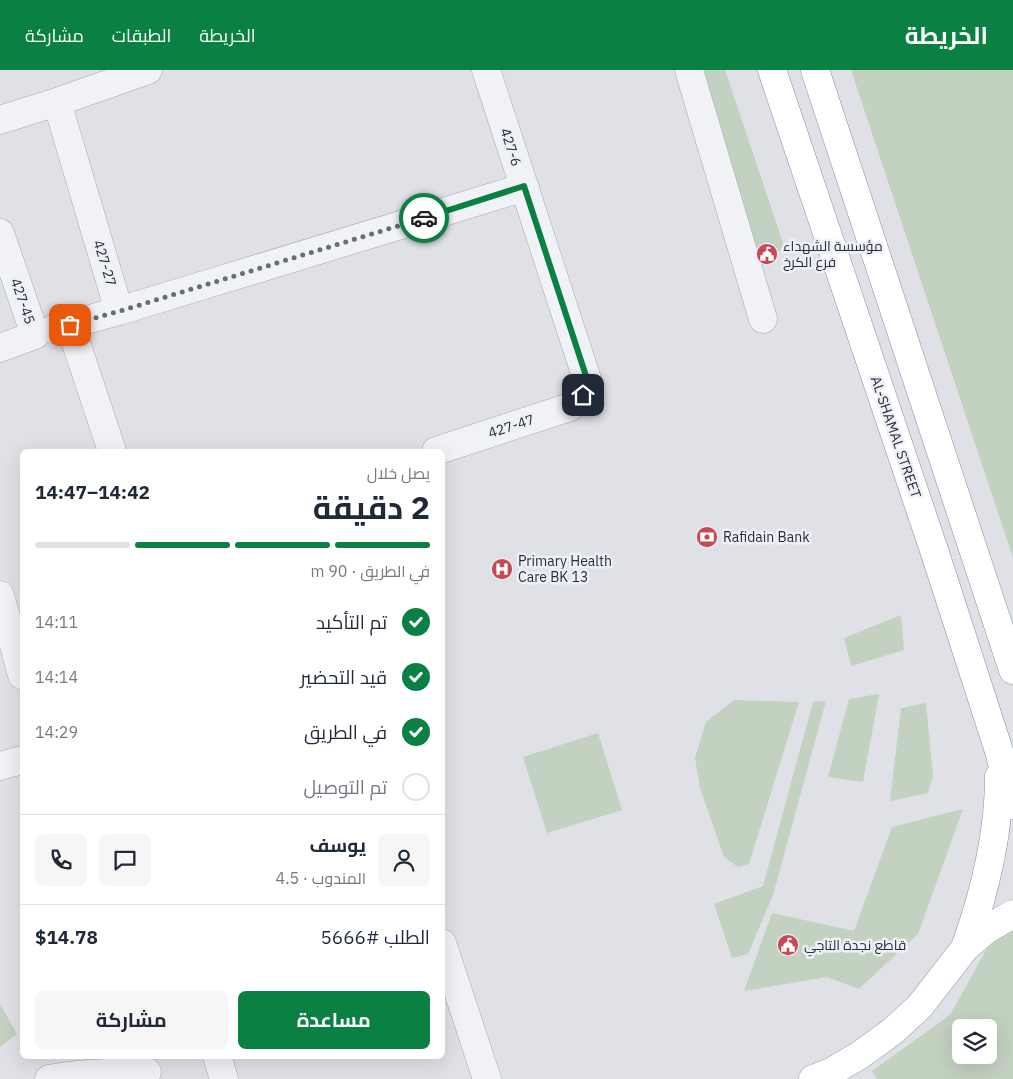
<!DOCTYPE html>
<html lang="ar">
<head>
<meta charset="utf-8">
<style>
  body { margin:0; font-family:"IBM Plex Sans",Cairo,sans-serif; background:#f6f6f7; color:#1f2937; direction:rtl; height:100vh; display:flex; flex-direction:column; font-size:19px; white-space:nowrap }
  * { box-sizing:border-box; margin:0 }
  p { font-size:16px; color:#747a83 }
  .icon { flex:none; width:28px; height:28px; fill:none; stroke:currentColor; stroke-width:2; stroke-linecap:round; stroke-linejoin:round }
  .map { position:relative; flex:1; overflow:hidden; direction:ltr }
  .drawer { position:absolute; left:20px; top:379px; width:425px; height:610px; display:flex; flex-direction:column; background:#fff; border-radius:8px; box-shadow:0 5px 20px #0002; direction:rtl }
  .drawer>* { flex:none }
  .tools { position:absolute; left:952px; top:949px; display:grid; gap:10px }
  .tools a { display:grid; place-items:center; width:45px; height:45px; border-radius:8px; background:#fff; box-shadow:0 5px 20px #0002; font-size:25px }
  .pin { position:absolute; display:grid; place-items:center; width:42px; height:42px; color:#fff; margin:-21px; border-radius:10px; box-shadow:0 2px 8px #0006 }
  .courier { position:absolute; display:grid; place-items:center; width:50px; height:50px; margin:-25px; border:4px solid #0b8043; border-radius:50%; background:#fff; color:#222; box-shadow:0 1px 6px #0007 }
  .head em { font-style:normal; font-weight:700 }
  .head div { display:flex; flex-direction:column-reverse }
  .head { display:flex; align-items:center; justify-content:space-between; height:85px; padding:0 15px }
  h1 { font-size:32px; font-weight:700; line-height:38px }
  .bar { display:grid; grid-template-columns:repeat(4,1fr); gap:8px 5px; align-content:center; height:60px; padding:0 15px }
  .bar i { height:6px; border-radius:4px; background:#e0e1e3 }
  .bar .selected { background:#0b8043 }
  .bar p { grid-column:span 4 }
  .line { display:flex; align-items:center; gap:12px; padding:0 15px; border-top:1px solid #e0e1e3 }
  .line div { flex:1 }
  .round { display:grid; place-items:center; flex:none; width:52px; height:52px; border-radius:8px; background:#f6f6f7 }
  ol { padding:0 15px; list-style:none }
  li { display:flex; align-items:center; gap:15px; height:55px }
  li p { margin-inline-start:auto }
  li .icon { padding:5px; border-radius:50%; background:#0b8043; color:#fff; stroke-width:4 }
  li:last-child { color:#747a83 }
  li i { width:28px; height:28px; border:2px solid #e0e1e3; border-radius:50% }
  .primary-button { display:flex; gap:10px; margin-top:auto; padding:10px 15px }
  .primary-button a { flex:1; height:58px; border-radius:8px; background:#0b8043; color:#fff; font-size:20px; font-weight:700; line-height:58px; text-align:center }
  .primary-button a+a { background:#f6f6f7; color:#1f2937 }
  header { display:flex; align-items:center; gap:30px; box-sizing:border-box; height:70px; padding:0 25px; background:#0b8043; color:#fff }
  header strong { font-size:24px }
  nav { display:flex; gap:28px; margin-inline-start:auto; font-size:18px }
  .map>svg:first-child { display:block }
  .green { fill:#c3d1c0; fill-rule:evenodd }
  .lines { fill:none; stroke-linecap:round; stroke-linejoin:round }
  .minor-casing { stroke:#a4a8b1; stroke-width:29 }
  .major-casing { stroke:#9fa5b2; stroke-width:29 }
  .highway-casing { stroke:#878e9d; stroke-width:29 }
  .minor { stroke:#f1f2f6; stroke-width:28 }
  .major { stroke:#fff; stroke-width:28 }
  .highway { stroke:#fff; stroke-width:28 }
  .done { stroke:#686d78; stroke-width:5; stroke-dasharray:0 9 }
  .route { stroke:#0b8043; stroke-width:6 }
  .labels { text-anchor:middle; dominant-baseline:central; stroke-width:5; stroke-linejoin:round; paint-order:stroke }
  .street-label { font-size:14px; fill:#282e3d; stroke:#eef0f5 }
  .poi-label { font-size:14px; fill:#282e3d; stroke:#eef0f5; text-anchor:start }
</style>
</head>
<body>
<header>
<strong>الخريطة</strong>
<nav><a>الخريطة</a><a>الطبقات</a><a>مشاركة</a></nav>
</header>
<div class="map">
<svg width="1013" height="1009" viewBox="0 0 1013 1009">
  <rect width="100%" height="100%" fill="#dfe1e7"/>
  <g class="green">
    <polygon points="688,0 725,0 785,179 752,190"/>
    <polygon points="851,0 1013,0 1013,488"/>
    <polygon points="901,545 904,580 851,596 844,568"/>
    <polygon points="879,624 863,712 828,707 849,629"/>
    <polygon points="734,630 799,632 749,794 738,797 724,787 700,718 695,688 706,652"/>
    <polygon points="826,631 773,825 748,884 732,888 714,834 763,816 813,632"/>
    <polygon points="926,633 933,706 928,723 890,731 901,638"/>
    <polygon points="598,663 622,740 547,763 523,687"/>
    <polygon points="963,739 918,864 859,919 827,907 744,921 772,843 854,861 892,757"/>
    <path d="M1013,856V1009H877L872,1001L950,945L986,880L1004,862ZM961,958H989V985H961Z"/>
    <polygon points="0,934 17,964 0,977"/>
  </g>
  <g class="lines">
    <g class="minor-casing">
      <g id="minor">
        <polyline points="148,0 57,32 119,241 525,117"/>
        <polyline points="689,0 763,249"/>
        <polyline points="0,50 57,32"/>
        <polyline points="0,163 35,265 0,278"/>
        <polyline points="70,255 112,381"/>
        <polyline points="53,259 119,241"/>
        <polyline points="436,381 570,337 583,325 587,309 486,0"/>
        <polyline points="0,525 22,605"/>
        <polyline points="0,696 22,690"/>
        <polyline points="442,873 487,1009"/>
        <polyline points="217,986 224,1009"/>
        <path d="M49,1009C82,1003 114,1002 147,1002"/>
      </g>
    </g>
    <g class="major-casing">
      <polyline id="major" points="813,1009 831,1002 860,985 893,961 920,936 965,878 987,859 1013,844"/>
    </g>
    <g class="highway-casing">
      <g id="highway">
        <polyline points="772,0 935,483 999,681 1013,735"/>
        <polyline points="815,0 1013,600"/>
        <path d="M965,878C985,822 999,766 999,707"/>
      </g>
    </g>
    <use href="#minor" class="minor"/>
    <use href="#major" class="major"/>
    <use href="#highway" class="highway"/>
  </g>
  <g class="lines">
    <polyline class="done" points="70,255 120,241 424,148"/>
    <polyline class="route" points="424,148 524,116 587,309 583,325"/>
  </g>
  <defs>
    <g id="civic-disc" transform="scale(1.125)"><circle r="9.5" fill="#c74953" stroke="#eef0f5"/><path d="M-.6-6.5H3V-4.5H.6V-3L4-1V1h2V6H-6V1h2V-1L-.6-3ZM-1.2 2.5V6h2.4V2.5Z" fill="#fff"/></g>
    <g id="bank-disc" transform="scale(1.125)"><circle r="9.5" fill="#c74953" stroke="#eef0f5"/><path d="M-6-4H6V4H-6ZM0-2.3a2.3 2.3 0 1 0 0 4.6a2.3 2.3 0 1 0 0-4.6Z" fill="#fff"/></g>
    <g id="hospital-disc" transform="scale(1.125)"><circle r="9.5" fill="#c74953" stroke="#eef0f5"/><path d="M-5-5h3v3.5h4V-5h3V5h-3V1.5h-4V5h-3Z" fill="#fff"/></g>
  </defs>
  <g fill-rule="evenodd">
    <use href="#civic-disc" x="767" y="184"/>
    <use href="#bank-disc" x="707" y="467"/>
    <use href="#hospital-disc" x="502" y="499"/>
    <use href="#civic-disc" x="788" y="875"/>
  </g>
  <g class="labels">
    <g class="street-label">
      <text transform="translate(511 77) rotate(72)">427-6</text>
      <text transform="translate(105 193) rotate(73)">427-27</text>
      <text transform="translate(23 231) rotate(71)">427-45</text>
      <text transform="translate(511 356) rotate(-18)">427-47</text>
      <text transform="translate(896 367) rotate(71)">AL-SHAMAL STREET</text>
    </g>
    <g class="poi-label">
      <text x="783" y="176">مؤسسة الشهداء<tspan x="783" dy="16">فرع الكرخ</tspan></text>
      <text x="723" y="467">Rafidain Bank</text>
      <text x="518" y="491">Primary Health<tspan x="518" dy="16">Care BK 13</tspan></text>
      <text x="804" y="875">قاطع نجدة التاجي</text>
    </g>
  </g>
</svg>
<div class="tools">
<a><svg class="icon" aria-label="layers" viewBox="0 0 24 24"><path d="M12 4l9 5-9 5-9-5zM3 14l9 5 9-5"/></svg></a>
</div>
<div class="pin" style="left:70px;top:255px;background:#ea580c"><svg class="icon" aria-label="bag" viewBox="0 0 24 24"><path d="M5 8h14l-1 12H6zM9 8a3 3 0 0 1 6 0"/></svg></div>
<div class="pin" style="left:583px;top:325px;background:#1f2937"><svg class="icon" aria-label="home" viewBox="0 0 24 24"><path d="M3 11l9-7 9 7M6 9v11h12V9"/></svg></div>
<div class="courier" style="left:424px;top:148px"><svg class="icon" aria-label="car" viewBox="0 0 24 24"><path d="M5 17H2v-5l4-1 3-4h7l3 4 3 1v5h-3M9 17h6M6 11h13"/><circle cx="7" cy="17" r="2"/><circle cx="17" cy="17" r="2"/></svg></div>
<section class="drawer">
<div class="head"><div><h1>2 دقيقة</h1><p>يصل خلال</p></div><em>14:42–14:47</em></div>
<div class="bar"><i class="selected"></i><i class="selected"></i><i class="selected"></i><i></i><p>في الطريق · 90 m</p></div>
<ol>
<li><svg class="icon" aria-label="check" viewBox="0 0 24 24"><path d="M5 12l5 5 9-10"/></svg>تم التأكيد<p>14:11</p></li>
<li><svg class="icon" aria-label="check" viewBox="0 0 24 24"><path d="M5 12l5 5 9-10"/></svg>قيد التحضير<p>14:14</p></li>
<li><svg class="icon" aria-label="check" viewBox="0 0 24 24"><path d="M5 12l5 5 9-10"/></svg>في الطريق<p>14:29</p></li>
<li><i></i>تم التوصيل</li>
</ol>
<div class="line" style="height:90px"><a class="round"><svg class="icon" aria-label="person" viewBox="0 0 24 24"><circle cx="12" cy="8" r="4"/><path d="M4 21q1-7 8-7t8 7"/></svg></a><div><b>يوسف</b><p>المندوب · 4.5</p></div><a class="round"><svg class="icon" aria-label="chat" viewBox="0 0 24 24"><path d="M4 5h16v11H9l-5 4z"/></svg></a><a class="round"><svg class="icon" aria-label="phone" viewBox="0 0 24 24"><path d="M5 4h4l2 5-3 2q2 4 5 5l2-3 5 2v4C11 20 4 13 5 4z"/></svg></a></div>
<div class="line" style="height:65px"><div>الطلب #5666</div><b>$14.78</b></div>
<div class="primary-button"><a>مساعدة</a><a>مشاركة</a></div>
</section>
</div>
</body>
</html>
